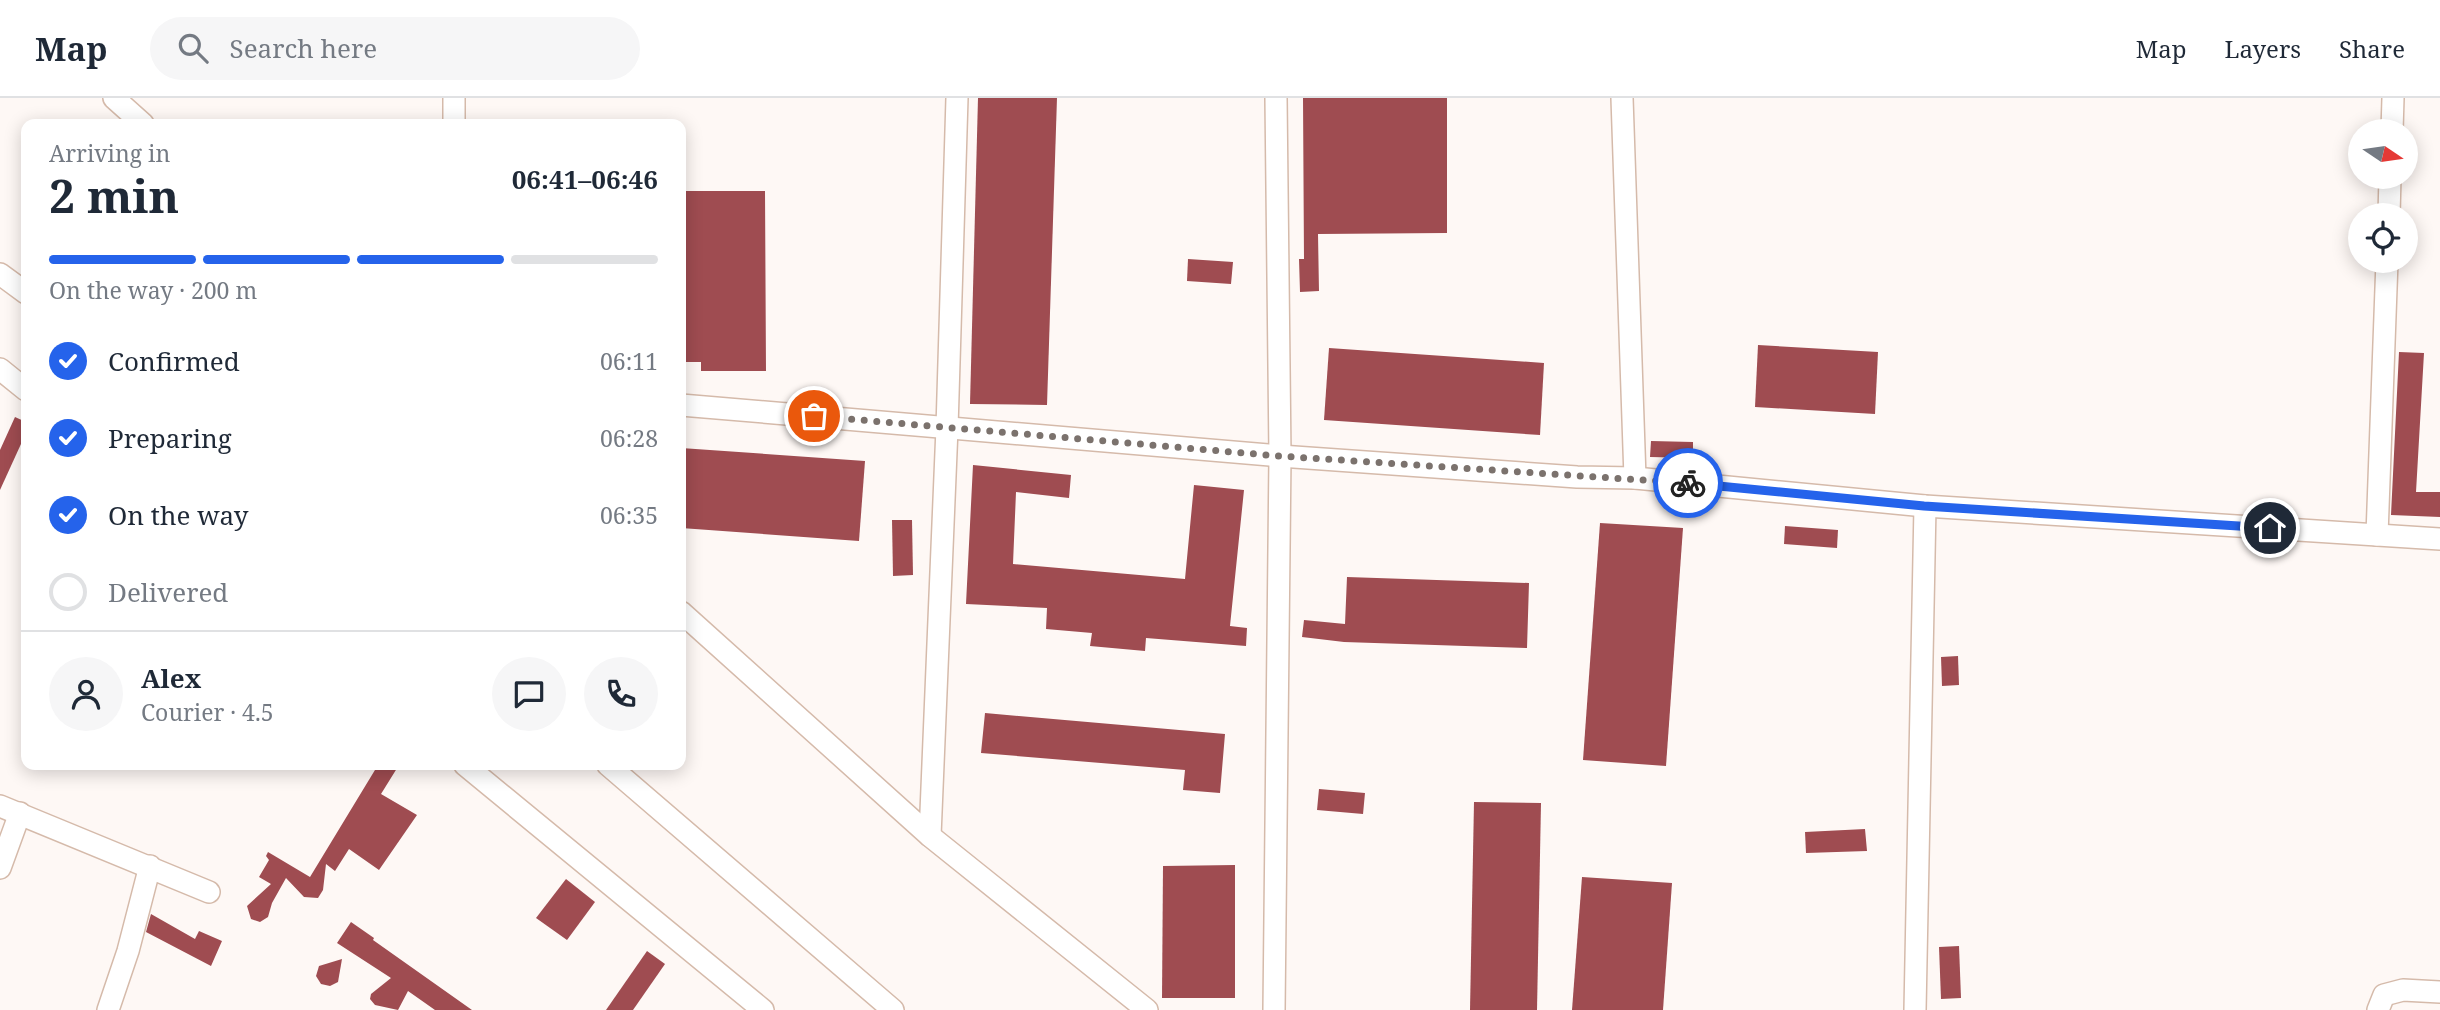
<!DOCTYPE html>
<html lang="en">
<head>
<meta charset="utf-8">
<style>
  body { margin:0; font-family:"Noto Serif",serif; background:#f6f6f7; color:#1f2937; height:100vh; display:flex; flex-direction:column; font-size:26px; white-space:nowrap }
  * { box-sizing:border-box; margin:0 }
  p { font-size:23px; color:#747a83 }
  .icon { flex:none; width:38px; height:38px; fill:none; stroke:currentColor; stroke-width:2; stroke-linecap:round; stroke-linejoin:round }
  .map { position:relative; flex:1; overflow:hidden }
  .panel { position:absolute; left:21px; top:21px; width:665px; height:651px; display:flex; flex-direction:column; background:#fff; border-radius:14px; box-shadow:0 4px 18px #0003 }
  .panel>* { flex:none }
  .needle { width:46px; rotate:103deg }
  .controls { position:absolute; left:2348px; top:21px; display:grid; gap:14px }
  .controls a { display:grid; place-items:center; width:70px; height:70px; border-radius:50%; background:#fff; box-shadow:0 4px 18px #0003; font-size:35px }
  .pin { position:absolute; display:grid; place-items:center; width:60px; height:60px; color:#fff; margin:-30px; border:4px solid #fff; border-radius:50%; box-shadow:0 2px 7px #0007 }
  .courier { position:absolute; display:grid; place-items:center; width:70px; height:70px; margin:-35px; border:5px solid #2563eb; border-radius:50%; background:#fff; color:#222; box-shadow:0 2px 9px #0007 }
  .head em { font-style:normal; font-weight:700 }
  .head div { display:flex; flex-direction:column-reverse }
  .head { display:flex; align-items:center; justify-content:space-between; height:119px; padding:0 28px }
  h1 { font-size:46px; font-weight:700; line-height:52px }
  .bar { display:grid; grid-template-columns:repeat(4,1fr); gap:10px 7px; align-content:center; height:84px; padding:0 28px }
  .bar i { height:9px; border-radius:5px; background:#e0e1e3 }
  .bar .selected { background:#2563eb }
  .bar p { grid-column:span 4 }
  .line { display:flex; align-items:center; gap:18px; padding:0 28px; border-top:2px solid #e0e1e3 }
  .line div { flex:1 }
  .round { display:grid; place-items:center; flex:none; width:74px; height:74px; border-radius:37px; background:#f6f6f7 }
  ol { padding:0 28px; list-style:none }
  li { display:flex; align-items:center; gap:21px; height:77px }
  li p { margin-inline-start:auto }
  li .icon { padding:7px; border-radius:50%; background:#2563eb; color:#fff; stroke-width:4 }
  li:last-child { color:#747a83 }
  li i { width:38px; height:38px; border:4px solid #e0e1e3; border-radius:50% }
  header { display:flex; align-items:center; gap:42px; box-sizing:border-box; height:98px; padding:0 35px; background:#fff; border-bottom:2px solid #e0e1e3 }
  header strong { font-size:33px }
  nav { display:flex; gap:38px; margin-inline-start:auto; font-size:24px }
  .search { width:490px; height:63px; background:#f6f6f7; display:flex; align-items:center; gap:18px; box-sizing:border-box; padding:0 24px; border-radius:38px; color:#747a83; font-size:26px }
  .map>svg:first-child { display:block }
  .building { fill:#9f4c51 }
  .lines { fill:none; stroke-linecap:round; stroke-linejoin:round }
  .street-casing { stroke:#d5baaa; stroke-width:24 }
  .street { stroke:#fff; stroke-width:21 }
  .done { stroke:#7b726d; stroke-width:7; stroke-dasharray:0 12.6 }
  .route { stroke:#2563eb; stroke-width:9 }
</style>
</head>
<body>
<header>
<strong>Map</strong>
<div class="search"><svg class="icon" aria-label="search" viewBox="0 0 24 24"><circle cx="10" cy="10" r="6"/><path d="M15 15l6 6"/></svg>Search here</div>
<nav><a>Map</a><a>Layers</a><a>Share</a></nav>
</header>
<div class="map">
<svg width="2440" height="912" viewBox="0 0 2440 912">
  <rect width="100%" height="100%" fill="#fef8f5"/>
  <g class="building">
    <polygon points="978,0 1057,0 1047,307 970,306"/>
    <polygon points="1303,0 1447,0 1447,135 1318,136 1319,193 1300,194 1299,161 1304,161"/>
    <polygon points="681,93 765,93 766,273 701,273 701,264 681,264"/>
    <polygon points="1188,161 1233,164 1231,186 1187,183"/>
    <polygon points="1758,247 1878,254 1875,316 1755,309"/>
    <polygon points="1329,250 1544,265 1540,337 1324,322"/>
    <polygon points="2399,254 2424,255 2416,394 2440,394 2440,419 2391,417"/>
    <polygon points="15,319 26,324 26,335 0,392 0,352"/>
    <polygon points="1651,343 1693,344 1693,360 1650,359"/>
    <polygon points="681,350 865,363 859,443 681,430"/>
    <polygon points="973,367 1071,377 1069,400 1016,394 1013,466 1185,481 1194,387 1244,392 1230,528 1247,530 1246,548 1146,540 1145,553 1090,548 1092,535 1046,531 1047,510 966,506"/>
    <polygon points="892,422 912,422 913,477 893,478"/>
    <polygon points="1600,425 1683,430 1666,668 1583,662"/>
    <polygon points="1785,428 1838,432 1837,450 1784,446"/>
    <polygon points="1347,479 1529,485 1527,550 1344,544 1302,539 1304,522 1345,526"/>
    <polygon points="1958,558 1959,587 1942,588 1941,559"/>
    <polygon points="985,615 1225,636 1220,695 1183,692 1185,672 981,655"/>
    <polygon points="378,667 399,667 381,696 417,717 379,772 349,751 335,773 326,766 323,792 318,800 304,799 286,780 272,805 268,819 260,824 251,821 247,808 271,786 259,779 269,762 266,758 268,754 310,779"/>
    <polygon points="1319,691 1365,695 1363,716 1317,712"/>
    <polygon points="1474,704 1541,705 1537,912 1470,912"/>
    <polygon points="1865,731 1867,753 1806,755 1805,734"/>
    <polygon points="1235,767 1235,900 1162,900 1163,768"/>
    <polygon points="1582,779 1672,785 1663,912 1572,912"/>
    <polygon points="566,781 595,804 567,842 536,820"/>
    <polygon points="151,816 195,841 199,833 222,843 211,868 146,834"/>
    <polygon points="351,824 374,840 373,842 472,912 435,912 408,893 398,912 375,907 370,901 371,896 391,880 337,845"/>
    <polygon points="1959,848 1961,900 1941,901 1939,849"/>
    <polygon points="647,853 665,866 633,912 606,912"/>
    <polygon points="342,861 338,884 330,888 321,886 316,878 319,868"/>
  </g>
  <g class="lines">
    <g class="street-casing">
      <g id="street">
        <polyline points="114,0 143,26"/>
        <polyline points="454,0 454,26"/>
        <polyline points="1622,0 1635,380"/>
        <polyline points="2392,33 2393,0"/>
        <polyline points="2389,117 2390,79"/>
        <polyline points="0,176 26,195"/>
        <polyline points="0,271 26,292"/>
        <polyline points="681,307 1280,358 1577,379 1635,380 1925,408 2440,441"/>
        <polyline points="2377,437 2387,163"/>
        <polyline points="681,514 930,738 1147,912"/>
        <polyline points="465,667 763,912"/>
        <polyline points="608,667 893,912"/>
        <polyline points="0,708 209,794"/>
        <polyline points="930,738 947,330 957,0"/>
        <polyline points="0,770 20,715"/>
        <polyline points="108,912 128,853 150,768"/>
        <polyline points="1274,912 1280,358 1276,0"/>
        <polyline points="1915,912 1925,408"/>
        <polyline points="2378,912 2384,897 2403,892 2440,894"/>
      </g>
    </g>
    <use href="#street" class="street"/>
  </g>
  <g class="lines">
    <polyline class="done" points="814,318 1279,358 1688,385"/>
    <polyline class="route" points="1688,385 1924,408 2270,430"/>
  </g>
</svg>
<div class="controls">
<a><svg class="needle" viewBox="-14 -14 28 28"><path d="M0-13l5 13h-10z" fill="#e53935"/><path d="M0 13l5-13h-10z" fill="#747a83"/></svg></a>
<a><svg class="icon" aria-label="locate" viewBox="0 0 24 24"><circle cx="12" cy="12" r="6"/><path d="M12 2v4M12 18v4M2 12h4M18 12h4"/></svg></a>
</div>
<div class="pin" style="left:814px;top:318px;background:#ea580c"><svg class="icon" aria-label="bag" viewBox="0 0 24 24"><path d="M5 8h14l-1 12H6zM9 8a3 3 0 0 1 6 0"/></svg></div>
<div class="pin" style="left:2270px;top:430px;background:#1f2937"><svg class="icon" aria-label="home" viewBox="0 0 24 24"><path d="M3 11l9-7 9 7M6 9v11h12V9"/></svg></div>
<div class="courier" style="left:1688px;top:385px"><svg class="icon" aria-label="bike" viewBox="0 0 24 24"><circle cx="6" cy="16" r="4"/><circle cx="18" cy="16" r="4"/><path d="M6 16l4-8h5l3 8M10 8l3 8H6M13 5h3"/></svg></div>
<section class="panel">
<div class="head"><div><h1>2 min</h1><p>Arriving in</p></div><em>06:41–06:46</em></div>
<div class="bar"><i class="selected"></i><i class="selected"></i><i class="selected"></i><i></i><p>On the way · 200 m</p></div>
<ol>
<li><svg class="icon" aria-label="check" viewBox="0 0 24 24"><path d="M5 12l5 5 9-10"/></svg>Confirmed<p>06:11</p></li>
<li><svg class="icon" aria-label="check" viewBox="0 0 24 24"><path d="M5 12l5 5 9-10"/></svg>Preparing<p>06:28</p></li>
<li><svg class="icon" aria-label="check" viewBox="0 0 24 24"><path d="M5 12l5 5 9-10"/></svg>On the way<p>06:35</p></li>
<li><i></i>Delivered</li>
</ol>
<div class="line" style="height:126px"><a class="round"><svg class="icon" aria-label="person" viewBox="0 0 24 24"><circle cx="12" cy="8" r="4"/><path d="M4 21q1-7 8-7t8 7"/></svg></a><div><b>Alex</b><p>Courier · 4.5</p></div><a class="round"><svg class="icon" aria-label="chat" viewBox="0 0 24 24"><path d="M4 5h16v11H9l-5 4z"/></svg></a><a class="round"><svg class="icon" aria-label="phone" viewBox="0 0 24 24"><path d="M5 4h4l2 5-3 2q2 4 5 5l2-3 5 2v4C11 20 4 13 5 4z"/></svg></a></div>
</section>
</div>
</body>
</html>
